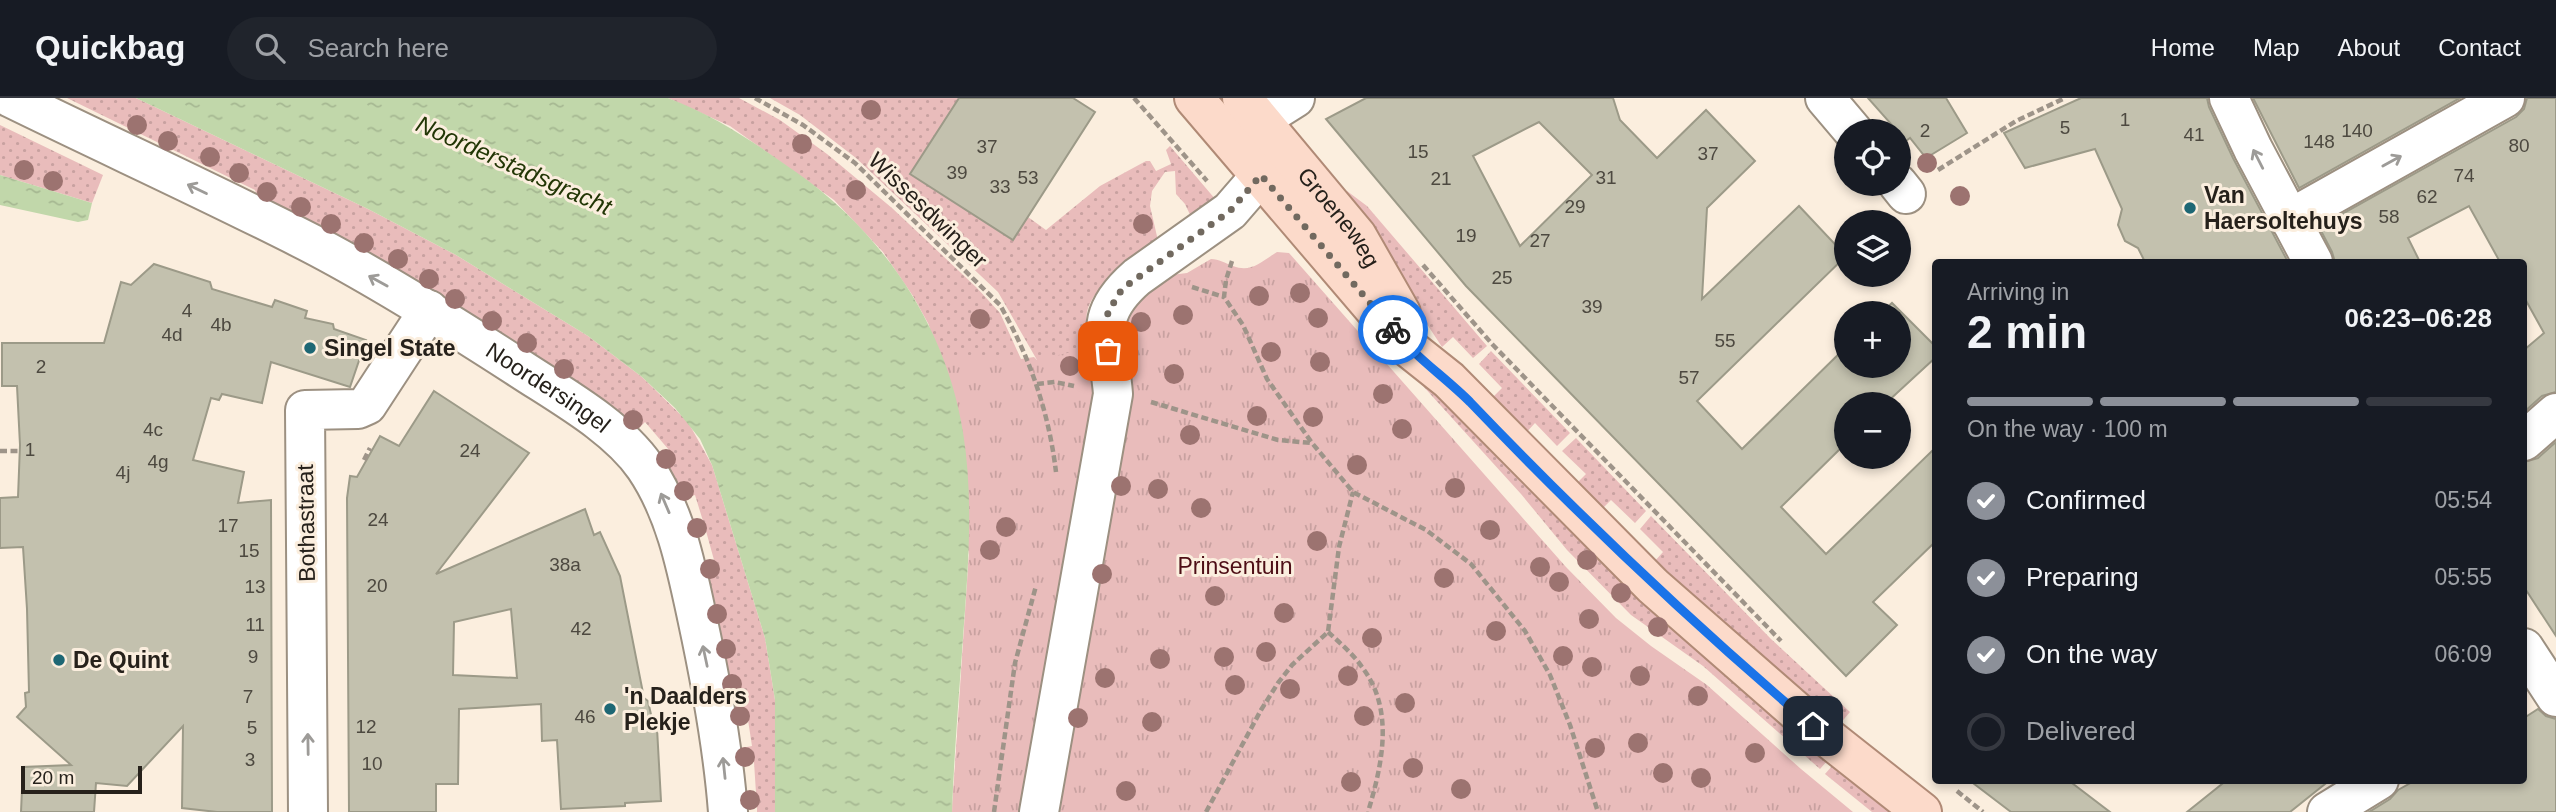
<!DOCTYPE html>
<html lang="en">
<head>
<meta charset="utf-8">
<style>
  body { margin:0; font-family:Helvetica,sans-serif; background:#20242c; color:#f1f3f6; height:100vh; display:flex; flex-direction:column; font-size:26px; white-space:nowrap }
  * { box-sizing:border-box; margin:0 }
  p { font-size:23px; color:#9ea1a6 }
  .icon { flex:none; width:38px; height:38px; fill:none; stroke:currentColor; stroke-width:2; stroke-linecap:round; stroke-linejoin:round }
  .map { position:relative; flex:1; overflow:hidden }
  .sheet { position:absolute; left:1932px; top:161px; width:595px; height:525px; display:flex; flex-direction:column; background:#171b24; border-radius:7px; box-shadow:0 4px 10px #0003 }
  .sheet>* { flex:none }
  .buttons { position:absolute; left:1834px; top:21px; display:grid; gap:14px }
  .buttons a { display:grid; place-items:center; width:77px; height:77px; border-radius:50%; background:#171b24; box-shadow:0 4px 10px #0003; font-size:35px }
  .scale { position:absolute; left:21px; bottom:18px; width:121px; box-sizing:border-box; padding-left:7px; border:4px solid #26211b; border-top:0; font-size:19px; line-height:24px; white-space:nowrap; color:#26211b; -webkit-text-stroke:5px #fbeede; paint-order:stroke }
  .pin { position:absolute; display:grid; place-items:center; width:60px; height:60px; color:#fff; margin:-30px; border-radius:14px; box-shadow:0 4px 10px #0006 }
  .courier { position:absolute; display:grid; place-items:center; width:70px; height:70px; margin:-35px; border:5px solid #1a73e8; border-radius:50%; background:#fff; color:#222; box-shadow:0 2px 9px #0007 }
  .head em { font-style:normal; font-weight:800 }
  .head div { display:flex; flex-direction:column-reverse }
  .head { display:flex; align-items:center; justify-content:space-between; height:119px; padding:0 35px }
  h1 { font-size:46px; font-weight:800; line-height:52px }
  .bar { display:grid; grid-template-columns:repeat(4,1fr); gap:10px 7px; align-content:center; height:84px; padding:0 35px }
  .bar i { height:9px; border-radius:5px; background:#363941 }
  .bar .on { background:#8c9099 }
  .bar p { grid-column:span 4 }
  ol { padding:0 35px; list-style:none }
  li { display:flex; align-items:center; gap:21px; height:77px }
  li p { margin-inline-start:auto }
  li .icon { padding:7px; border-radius:50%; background:#8c9099; color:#fff; stroke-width:4 }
  li:last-child { color:#9ea1a6 }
  li i { width:38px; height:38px; border:4px solid #363941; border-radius:50% }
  header { display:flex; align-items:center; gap:42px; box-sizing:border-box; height:98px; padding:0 35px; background:#171b24; border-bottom:2px solid #363941 }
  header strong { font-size:33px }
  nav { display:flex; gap:38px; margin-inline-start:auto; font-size:24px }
  .search { width:490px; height:63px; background:#20242c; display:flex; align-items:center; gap:18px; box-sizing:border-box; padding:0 24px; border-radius:38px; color:#9ea1a6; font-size:26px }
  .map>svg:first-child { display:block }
  .grass { fill:url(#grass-dots) }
  .park { fill:url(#park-tufts) }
  .water { fill:url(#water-ripples) }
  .building { fill:#c3c1ae; stroke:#9c9a88; stroke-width:2; fill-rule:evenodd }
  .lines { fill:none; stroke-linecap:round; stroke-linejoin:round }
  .minor-casing { stroke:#9c9081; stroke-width:42 }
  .major-casing { stroke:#b08a76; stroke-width:42 }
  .path { stroke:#9e9489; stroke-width:4.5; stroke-dasharray:7 3.5; stroke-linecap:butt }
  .minor { stroke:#fff; stroke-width:38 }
  .major { stroke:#fcdaca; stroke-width:38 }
  .tree { fill:#9c7370 }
  .oneway { stroke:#9d9b98 }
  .done { stroke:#71695f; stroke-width:7; stroke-dasharray:0 12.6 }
  .route { stroke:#1a73e8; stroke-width:9 }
  .poi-dot { fill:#1e6774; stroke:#fbeede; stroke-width:2.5 }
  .labels { text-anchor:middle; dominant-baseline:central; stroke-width:6; stroke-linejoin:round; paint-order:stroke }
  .number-label { font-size:19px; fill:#4d4940 }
  .poi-label { font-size:23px; font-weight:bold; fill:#26211b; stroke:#fbeede; text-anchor:start }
  .street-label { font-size:23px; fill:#26211b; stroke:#fbeede }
  .park-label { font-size:23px; fill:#4e0e16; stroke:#fbeede }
  .water-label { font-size:24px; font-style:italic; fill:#223605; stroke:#fbeede }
</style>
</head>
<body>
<header>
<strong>Quickbag</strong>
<div class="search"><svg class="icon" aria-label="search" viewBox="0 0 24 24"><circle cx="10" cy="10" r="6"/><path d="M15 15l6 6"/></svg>Search here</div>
<nav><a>Home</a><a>Map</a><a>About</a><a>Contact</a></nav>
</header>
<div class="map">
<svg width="2556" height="714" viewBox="0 0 2556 714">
  <defs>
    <pattern id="grass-dots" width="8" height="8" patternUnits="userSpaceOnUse" patternTransform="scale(1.75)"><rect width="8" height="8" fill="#e9bcbb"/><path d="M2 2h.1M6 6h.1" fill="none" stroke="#c8a1a0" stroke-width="1.8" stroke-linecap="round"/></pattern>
    <pattern id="park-tufts" width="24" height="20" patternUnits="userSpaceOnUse" patternTransform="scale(1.75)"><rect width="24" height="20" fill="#e9bcbb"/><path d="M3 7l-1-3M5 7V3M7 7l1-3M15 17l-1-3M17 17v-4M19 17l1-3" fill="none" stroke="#c8a1a0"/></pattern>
    <pattern id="water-ripples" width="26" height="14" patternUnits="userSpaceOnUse" patternTransform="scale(1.75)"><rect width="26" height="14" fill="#c1d7aa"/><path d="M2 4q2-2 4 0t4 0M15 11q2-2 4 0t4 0" fill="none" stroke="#a6b892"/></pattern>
  </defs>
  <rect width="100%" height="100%" fill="#fbeede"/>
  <g class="grass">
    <polygon points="67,0 136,0 368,111 456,157 588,238 642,279 688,324 712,367 765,540 775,602 775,714 757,714 757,707 741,707 741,696 756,695 754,664 738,665 736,651 752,648 748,622 732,624 699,466 714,462 706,433 691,437 688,428 703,423 695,397 680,402 656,362 669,352 645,324 634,335 260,107 255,92"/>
    <polygon points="668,0 739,0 780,22 827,56 892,110 977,190 1000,215 1026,272 952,714 969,457 929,227 913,198 883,154 834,102 730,28"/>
    <path d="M770,0H959L911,76L1012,142L1028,119L1046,132L1100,88L1146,63H1150L1156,73L1171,66L1166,52L1170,48L1216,102L1193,123L1185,106L1176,96L1175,73L1165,74L1152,93L1150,108L1159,147C1136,164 1093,185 1087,214C1084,229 1093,249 1098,263L1037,262L998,194L856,60L800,17Z"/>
    <polygon points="0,27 103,77 92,105 0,77"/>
    <polygon points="1344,93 1347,93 1367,108 1487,248 1473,260 1453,239 1442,249 1398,182"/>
    <path d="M1354,212C1415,268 1469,332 1528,391C1623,487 1722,578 1827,663L1820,671L1703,568L1631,517L1567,452L1521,396Z"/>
    <polygon points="1491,253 1570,335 1557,348 1535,325 1525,336 1491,301 1502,290 1479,266"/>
    <polygon points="1576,340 1646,413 1635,425 1611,402 1601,412 1575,387 1586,376 1562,353"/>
    <polygon points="1651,418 1771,541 1850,614 1839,627 1654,464 1663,454 1640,431"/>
    <polygon points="1832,668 1891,714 1872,714 1825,676"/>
  </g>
  <path class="park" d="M1277,154L1289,155L1566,469L1616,520L1651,548L1707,587L1801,671L1853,714H952L969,457L970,412L963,334L941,258L1021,261L1034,259L1037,262L1093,249L1121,239L1133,205L1171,177L1187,175L1211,161C1219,161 1225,165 1233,168C1251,175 1261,164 1277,154Z"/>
  <g class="water">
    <path d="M136,0H668C718,19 753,44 796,74C883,135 946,228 963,334C974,403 968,471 963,540C959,598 954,656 952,714H775V602L765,540L712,367L700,341L675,310L642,279L588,238L456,157L368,111Z"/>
    <polygon points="0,77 92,105 88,122 78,124 0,107"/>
  </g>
  <g class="building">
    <polygon points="959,0 1073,0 1095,14 1013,142 910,76"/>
    <path d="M1366,0H1613L1620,22L1657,60L1706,12L1755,63L1707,110L1702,201L1799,108L1846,158L1697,303L1742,351L1846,249V268H1899V215H1881L1892,205L1936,249V259L1885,306H1846V345L1781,409L1826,456L1936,349V443L1873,504L1897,527L1846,578L1466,188L1326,21ZM1539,24L1592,77L1520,148L1473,58Z"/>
    <polygon points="1868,0 1946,0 1967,35 1926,60 1910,40 1906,43"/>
    <polygon points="2081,0 2207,0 2209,9 2233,60 2288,164 2145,164 2138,150 2125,143 2118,127 2122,111 2095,51 2025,70 2004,35"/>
    <polygon points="2253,0 2460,0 2299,90"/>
    <polygon points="2527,0 2556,0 2556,294 2542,298 2524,314 2524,252 2544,235 2524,199 2524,164 2500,164 2469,108 2408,140 2420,164 2335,164 2332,154 2319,129 2516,19 2524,11"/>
    <polygon points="154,166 210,184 212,191 272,209 275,202 307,213 305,220 333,226 334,231 366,242 350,289 271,264 262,305 222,296 219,302 211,300 193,362 244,374 238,405 271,402 272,714 217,714 182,710 183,628 127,688 96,685 94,714 21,714 23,669 71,667 17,619 26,609 25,595 29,594 27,511 23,449 0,450 0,400 18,399 20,347 17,288 2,288 2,245 104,245 121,184 131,187"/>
    <path d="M434,293L529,355L436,476L585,411L594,437L600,434L620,478L644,600L648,603L654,630H657L661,703L625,705V708L561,711L557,642L542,643L541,606L459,611L458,686H436V714H349L347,400L350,378L357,379L380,338L399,348ZM511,511L517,580L453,577L454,524Z"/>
    <polygon points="2556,344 2556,538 2524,489 2524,364 2538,360"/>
    <polygon points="2538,611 2546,618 2556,621 2556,714 2369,714 2390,701 2398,692 2416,682 2524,682 2524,620"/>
    <polygon points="1969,682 2068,682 2110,714 2011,714"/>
    <polygon points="2227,682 2330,682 2290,714 2187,714"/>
  </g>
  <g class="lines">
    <g class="minor-casing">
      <g id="minor">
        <path id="s1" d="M11,0C113,50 217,97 318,149C386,185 451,226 516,268C558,296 616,327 645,369C675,413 686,467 697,519C711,584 723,648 728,714"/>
        <polyline points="1825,0 1853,33"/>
        <polyline points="2229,0 2253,51 2313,164"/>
        <polyline points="1236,45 1260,22 1295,0"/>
        <polyline points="1898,86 1906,96"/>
        <polyline points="2289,121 2505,0"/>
        <polyline points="2524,343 2556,315"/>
        <polyline points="2524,550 2556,599"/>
        <polyline points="308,714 305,312 358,311 367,307 429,212"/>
        <path d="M1039,714L1113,296C1109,242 1090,220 1137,179L1230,113L1282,53"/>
        <polyline points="2327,714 2379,682"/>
      </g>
    </g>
    <g class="major-casing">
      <g id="major">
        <polyline points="1194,0 1405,247 1449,282 1653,488 1813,628 1922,714"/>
        <path id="s2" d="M1242,0L1357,138L1401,215"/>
      </g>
    </g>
    <g class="path">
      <path d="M755,0L803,27L855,65L1000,207C1030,259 1049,315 1056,374"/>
      <polyline points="1134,0 1207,83"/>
      <polyline points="1938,72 2016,23 2065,0"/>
      <polyline points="1232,163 1226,182 1224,199 1243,227 1267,281 1312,345 1353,394 1426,432 1471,466 1525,533 1550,577 1570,627 1598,714"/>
      <polyline points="1423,167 1493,247 1781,543"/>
      <polyline points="1192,189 1224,199"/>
      <polyline points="1037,286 1055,284 1074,288"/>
      <polyline points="1151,304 1278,342 1312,345"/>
      <polyline points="0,353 19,353"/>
      <polyline points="364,362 370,350"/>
      <path d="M1328,534C1340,545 1353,556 1362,569C1395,612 1382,667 1368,714"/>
      <polyline points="1957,693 1983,714"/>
      <polyline points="994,714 1015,565 1036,488"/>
      <polyline points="1206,714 1261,612 1278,585 1292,567 1328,534 1339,449 1353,394"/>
    </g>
    <use href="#minor" class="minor"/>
    <use href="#major" class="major"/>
  </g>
  <g class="tree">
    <circle cx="871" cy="12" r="10"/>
    <circle cx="137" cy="27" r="10"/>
    <circle cx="168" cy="43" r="10"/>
    <circle cx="802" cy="46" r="10"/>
    <circle cx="210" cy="59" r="10"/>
    <circle cx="1927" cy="65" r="10"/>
    <circle cx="24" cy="72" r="10"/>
    <circle cx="239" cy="75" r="10"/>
    <circle cx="53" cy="83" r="10"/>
    <circle cx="856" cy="92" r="10"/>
    <circle cx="267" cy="94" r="10"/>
    <circle cx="1960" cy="98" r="10"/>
    <circle cx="301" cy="109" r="10"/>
    <circle cx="331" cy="126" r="10"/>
    <circle cx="1143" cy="126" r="10"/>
    <circle cx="364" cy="145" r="10"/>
    <circle cx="398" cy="161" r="10"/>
    <circle cx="429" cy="181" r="10"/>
    <circle cx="1300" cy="195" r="10"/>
    <circle cx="1259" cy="198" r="10"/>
    <circle cx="455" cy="201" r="10"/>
    <circle cx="1183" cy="217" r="10"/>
    <circle cx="1318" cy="220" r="10"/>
    <circle cx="980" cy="221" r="10"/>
    <circle cx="492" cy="223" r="10"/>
    <circle cx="1141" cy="224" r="10"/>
    <circle cx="527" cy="245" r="10"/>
    <circle cx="1271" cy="254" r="10"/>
    <circle cx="1320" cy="264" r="10"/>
    <circle cx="1070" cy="268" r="10"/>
    <circle cx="564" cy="271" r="10"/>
    <circle cx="1174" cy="276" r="10"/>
    <circle cx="1383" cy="296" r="10"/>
    <circle cx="1257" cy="318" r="10"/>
    <circle cx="1313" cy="319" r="10"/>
    <circle cx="633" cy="322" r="10"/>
    <circle cx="1402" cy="331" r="10"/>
    <circle cx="1190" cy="337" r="10"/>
    <circle cx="666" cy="361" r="10"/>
    <circle cx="1357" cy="367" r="10"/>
    <circle cx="1121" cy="388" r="10"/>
    <circle cx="1455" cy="390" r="10"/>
    <circle cx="1158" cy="391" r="10"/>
    <circle cx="684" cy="393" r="10"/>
    <circle cx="1201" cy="410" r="10"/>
    <circle cx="1006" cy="429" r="10"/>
    <circle cx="697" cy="430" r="10"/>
    <circle cx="1490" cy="432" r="10"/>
    <circle cx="1317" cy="443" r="10"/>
    <circle cx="990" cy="452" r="10"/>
    <circle cx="1587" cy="462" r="10"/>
    <circle cx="1260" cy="469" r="10"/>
    <circle cx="1540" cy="469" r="10"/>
    <circle cx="710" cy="471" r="10"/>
    <circle cx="1102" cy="476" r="10"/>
    <circle cx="1444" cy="480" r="10"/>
    <circle cx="1559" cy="484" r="10"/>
    <circle cx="1621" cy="495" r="10"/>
    <circle cx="1215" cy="498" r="10"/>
    <circle cx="1284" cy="515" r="10"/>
    <circle cx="717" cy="516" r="10"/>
    <circle cx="1589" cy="521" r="10"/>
    <circle cx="1658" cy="529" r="10"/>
    <circle cx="1496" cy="533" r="10"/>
    <circle cx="1372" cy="540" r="10"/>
    <circle cx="726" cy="551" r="10"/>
    <circle cx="1266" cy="554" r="10"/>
    <circle cx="1563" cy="558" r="10"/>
    <circle cx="1224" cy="559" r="10"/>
    <circle cx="1160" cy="561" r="10"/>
    <circle cx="1592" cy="569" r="10"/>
    <circle cx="1348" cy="578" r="10"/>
    <circle cx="1640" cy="578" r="10"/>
    <circle cx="1105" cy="580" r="10"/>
    <circle cx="732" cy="586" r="10"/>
    <circle cx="1235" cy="587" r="10"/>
    <circle cx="1290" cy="591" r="10"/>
    <circle cx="1698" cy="598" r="10"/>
    <circle cx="1405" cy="605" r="10"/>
    <circle cx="740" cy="618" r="10"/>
    <circle cx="1364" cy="618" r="10"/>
    <circle cx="1078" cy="620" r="10"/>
    <circle cx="1152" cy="624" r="10"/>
    <circle cx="1638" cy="645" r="10"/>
    <circle cx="1595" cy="650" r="10"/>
    <circle cx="1755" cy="655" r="10"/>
    <circle cx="745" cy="659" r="10"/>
    <circle cx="1413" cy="670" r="10"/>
    <circle cx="1663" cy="675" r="10"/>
    <circle cx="1701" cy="680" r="10"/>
    <circle cx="1351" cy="684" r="10"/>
    <circle cx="1461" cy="691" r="10"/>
    <circle cx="1126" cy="693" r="10"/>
    <circle cx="750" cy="702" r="10"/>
  </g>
  <defs><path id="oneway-shaft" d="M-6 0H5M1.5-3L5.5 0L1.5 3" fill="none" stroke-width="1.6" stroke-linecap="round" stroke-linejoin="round" transform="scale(1.75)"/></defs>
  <g class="oneway">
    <use href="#oneway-shaft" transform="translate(2258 61) rotate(-117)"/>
    <use href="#oneway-shaft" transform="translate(2392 63) rotate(-29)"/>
    <use href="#oneway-shaft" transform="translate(197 91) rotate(-154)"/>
    <use href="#oneway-shaft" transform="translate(378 183) rotate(-151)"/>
    <use href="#oneway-shaft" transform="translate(665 405) rotate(-113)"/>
    <use href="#oneway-shaft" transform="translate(705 558) rotate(-102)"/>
    <use href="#oneway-shaft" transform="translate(308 646) rotate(-91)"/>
    <use href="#oneway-shaft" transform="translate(724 670) rotate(-96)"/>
  </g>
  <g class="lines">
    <polyline class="done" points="1108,253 1105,238 1108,214 1122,191 1230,113 1261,77 1393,232"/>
    <path class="route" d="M1393,232C1415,259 1445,279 1470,304C1579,418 1693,526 1813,628"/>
  </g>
  <g class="poi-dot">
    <circle cx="2190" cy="110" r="7"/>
    <circle cx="310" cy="250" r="7"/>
    <circle cx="59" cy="562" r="7"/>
    <circle cx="610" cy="611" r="7"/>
  </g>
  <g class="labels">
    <g class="number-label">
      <text x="2125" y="21">1</text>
      <text x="2065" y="29">5</text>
      <text x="1925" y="32">2</text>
      <text x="2357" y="32">140</text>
      <text x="2194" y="36">41</text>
      <text x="2319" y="43">148</text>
      <text x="2519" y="47">80</text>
      <text x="987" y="48">37</text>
      <text x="1418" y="53">15</text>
      <text x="1708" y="55">37</text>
      <text x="957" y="74">39</text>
      <text x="2464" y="77">74</text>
      <text x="1028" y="79">53</text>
      <text x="1606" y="79">31</text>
      <text x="1441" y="80">21</text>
      <text x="1000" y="88">33</text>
      <text x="2427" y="98">62</text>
      <text x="1575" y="108">29</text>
      <text x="2389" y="118">58</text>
      <text x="1466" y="137">19</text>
      <text x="1540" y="142">27</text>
      <text x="1502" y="179">25</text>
      <text x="1592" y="208">39</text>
      <text x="187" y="212">4</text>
      <text x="221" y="226">4b</text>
      <text x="172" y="236">4d</text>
      <text x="1725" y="242">55</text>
      <text x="41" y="268">2</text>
      <text x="1689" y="279">57</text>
      <text x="153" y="331">4c</text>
      <text x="30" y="351">1</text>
      <text x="470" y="352">24</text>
      <text x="158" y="363">4g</text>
      <text x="123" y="374">4j</text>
      <text x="378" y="421">24</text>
      <text x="228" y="427">17</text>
      <text x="249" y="452">15</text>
      <text x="565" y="466">38a</text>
      <text x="377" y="487">20</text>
      <text x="255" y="488">13</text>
      <text x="255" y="526">11</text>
      <text x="581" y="530">42</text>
      <text x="253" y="558">9</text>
      <text x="248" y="598">7</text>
      <text x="585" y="618">46</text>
      <text x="366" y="628">12</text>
      <text x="252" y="629">5</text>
      <text x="250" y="661">3</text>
      <text x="372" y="665">10</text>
    </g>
    <g class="poi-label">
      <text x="2204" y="97">Van<tspan x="2204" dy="26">Haersoltehuys</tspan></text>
      <text x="324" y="250">Singel State</text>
      <text x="73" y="562">De Quint</text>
      <text x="624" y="598">'n Daalders<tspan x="624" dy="26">Plekje</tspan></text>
    </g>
    <g class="street-label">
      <text transform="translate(928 112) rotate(44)">Wissesdwinger</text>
      <text stroke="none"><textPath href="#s2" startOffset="154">Groeneweg</textPath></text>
      <text stroke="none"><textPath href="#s1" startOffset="611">Noordersingel</textPath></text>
      <text transform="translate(306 425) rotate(-91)">Bothastraat</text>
    </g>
    <g class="park-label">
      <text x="1235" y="468">Prinsentuin</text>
    </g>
    <g class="water-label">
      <text transform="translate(514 67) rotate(24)">Noorderstadsgracht</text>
    </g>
  </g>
</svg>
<div class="buttons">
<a><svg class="icon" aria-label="locate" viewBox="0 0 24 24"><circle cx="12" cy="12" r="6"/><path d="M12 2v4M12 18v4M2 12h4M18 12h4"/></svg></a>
<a><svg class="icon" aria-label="layers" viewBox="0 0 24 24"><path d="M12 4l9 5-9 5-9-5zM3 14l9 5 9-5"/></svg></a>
<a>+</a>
<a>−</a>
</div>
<div class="scale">20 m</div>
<div class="pin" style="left:1108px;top:253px;background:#ea580c"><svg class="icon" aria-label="bag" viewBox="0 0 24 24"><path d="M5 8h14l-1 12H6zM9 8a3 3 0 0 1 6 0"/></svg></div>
<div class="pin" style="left:1813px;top:628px;background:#1f2937"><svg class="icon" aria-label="home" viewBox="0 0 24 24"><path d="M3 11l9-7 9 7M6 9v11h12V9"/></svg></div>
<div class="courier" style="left:1393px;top:232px"><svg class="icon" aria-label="bike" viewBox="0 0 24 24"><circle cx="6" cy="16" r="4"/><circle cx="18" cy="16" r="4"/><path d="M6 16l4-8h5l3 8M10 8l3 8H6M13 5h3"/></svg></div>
<section class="sheet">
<div class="head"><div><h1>2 min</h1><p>Arriving in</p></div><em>06:23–06:28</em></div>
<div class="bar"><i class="on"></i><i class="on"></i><i class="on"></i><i></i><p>On the way · 100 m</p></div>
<ol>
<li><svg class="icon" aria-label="check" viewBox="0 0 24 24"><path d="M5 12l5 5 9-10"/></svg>Confirmed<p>05:54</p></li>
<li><svg class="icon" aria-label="check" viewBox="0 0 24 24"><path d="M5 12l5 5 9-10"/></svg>Preparing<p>05:55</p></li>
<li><svg class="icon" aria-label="check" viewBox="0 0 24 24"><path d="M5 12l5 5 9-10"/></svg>On the way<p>06:09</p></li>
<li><i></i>Delivered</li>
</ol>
</section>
</div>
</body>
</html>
